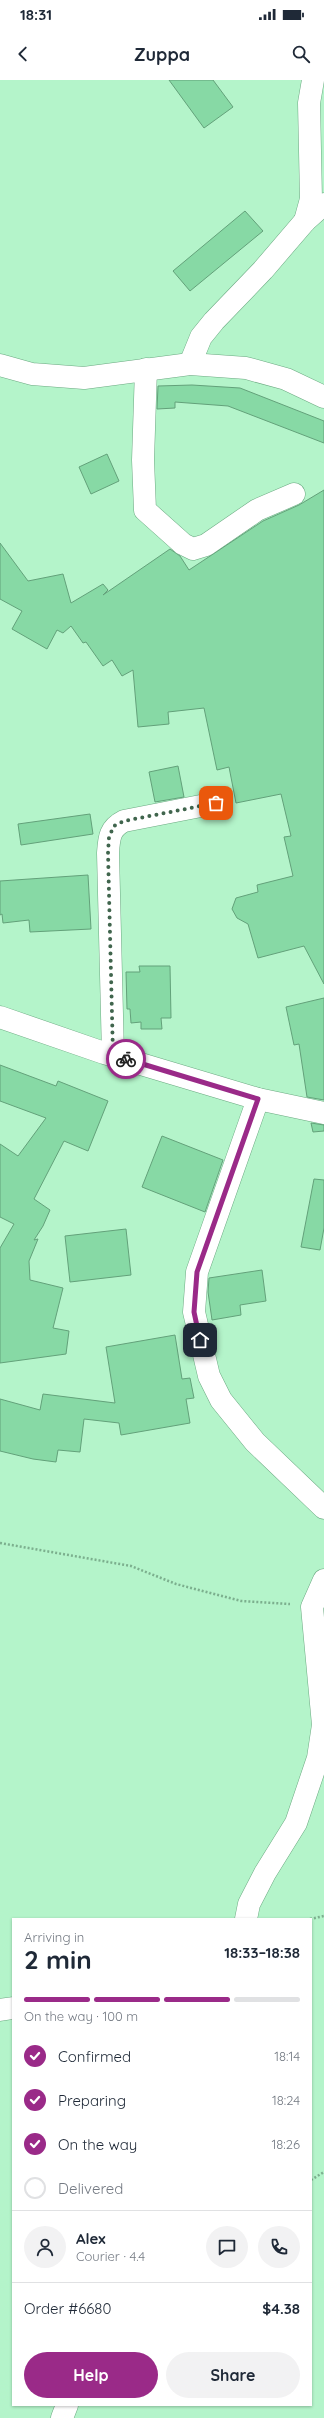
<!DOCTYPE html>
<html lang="en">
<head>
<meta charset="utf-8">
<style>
  body { margin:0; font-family:Quicksand,sans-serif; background:#f2f2f3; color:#1f2937; height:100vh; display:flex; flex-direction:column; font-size:15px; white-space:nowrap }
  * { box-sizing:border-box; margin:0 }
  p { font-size:13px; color:#747a83 }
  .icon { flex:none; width:22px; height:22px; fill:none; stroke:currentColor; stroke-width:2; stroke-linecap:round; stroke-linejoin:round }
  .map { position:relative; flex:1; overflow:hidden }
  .side { position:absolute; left:12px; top:1838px; width:300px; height:488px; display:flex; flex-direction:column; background:#fff; border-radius:0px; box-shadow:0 1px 3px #0004 }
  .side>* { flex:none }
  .pin { position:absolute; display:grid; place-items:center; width:34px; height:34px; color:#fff; margin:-17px; border-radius:8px; box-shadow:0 2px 6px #0006 }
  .courier { position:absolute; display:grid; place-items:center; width:40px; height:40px; margin:-20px; border:3px solid #9a2a88; border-radius:50%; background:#fff; color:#222; box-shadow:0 1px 5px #0007 }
  .summary em { font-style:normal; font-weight:800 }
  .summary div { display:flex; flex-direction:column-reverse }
  .summary { display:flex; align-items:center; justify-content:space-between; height:68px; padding:0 12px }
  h1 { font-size:26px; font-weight:800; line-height:30px }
  .bar { display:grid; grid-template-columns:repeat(4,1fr); gap:6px 4px; align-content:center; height:48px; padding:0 12px }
  .bar i { height:5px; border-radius:3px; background:#e0e1e3 }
  .bar .on { background:#9a2a88 }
  .bar p { grid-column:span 4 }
  .line { display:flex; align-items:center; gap:10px; padding:0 12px; border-top:1px solid #e0e1e3 }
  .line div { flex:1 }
  .round { display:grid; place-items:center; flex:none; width:42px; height:42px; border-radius:21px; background:#f2f2f3 }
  ol { padding:0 12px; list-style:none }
  li { display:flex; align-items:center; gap:12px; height:44px }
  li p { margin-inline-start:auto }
  li .icon { padding:4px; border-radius:50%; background:#9a2a88; color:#fff; stroke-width:4 }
  li:last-child { color:#747a83 }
  li i { width:22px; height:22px; border:2px solid #e0e1e3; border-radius:50% }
  .primary-button { display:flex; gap:8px; margin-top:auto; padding:8px 12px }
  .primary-button a { flex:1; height:46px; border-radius:24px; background:#9a2a88; color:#fff; font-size:16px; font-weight:800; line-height:46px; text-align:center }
  .primary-button a+a { background:#f2f2f3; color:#1f2937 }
  .status { display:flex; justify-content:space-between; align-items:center; height:28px; padding:0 20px; background:#fff; direction:ltr }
  .status svg { height:11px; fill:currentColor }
  header { display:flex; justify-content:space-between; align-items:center; height:52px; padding:0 12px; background:#fff; font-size:18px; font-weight:800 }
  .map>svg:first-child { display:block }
  .building { fill:#87d9a5; stroke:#63a17a }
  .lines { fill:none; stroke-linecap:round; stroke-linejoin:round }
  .minor-casing { stroke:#6ba981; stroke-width:23 }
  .path { stroke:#7caf8e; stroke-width:2.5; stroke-dasharray:2 2; stroke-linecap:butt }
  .minor { stroke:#fff; stroke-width:22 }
  .done { stroke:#40654d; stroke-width:4; stroke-dasharray:0 7.2 }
  .route { stroke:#9a2a88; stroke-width:5 }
</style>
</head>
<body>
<div class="status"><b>18:31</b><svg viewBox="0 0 49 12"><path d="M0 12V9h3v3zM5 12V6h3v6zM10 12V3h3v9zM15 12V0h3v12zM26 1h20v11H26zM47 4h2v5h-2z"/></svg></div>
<header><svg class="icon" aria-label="back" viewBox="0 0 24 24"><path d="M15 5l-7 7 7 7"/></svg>Zuppa<svg class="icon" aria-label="search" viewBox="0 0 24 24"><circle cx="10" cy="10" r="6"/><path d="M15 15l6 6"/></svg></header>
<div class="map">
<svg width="324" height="2338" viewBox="0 0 324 2338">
  <rect width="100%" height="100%" fill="#b4f4ca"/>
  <g class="building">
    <polygon points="169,0 213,0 233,27 204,48"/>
    <polygon points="245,131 263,151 190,211 173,191"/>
    <polygon points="192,305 240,308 324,341 324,363 228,326 175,322 175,328 157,329 158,306"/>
    <polygon points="107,374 119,401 91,414 79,387"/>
    <polygon points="324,410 324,904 304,866 258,878 248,844 237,838 232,829 236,818 258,812 257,805 293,796 284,757 291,756 281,714 236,723 229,687 217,690 204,628 168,632 169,644 138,647 133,590 122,596 112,580 103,586 86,562 83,563 71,546 63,553 57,550 47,569 12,549 22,531 0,519 0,463 28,501 63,494 71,523 103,504 108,510 103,515 170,469 180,476 189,490 263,441 299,425"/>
    <polygon points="178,686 184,717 155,722 149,692"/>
    <polygon points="90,734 93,754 21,765 18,744"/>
    <polygon points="88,795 91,849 30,852 29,840 3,843 2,834 0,835 0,801"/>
    <polygon points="139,886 170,886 171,938 161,938 162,949 141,949 141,942 131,943 130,929 127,929 126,892 140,892"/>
    <polygon points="324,918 324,1020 307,1017 299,964 294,965 286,927"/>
    <polygon points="0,985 56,1006 58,1001 108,1021 88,1071 64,1061 34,1119 50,1130 43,1146 34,1160 38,1159 29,1181 30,1200 63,1208 53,1248 69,1251 66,1274 0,1283 0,1168 14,1144 0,1137 0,1064 18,1076 46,1038 0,1021"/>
    <polygon points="311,1043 324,1045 324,1051 313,1052"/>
    <polygon points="162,1056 223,1080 205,1132 142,1107"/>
    <polygon points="314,1099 324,1100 324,1148 320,1170 301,1167"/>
    <polygon points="126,1149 131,1195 70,1202 65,1156"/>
    <polygon points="262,1190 266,1221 240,1225 241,1235 212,1240 208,1212 209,1198"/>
    <polygon points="175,1255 182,1299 190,1298 194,1318 186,1319 190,1343 121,1355 119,1343 84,1339 80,1372 58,1370 56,1382 33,1379 0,1371 0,1319 40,1330 43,1314 115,1323 106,1267"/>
  </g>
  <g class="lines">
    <g class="minor-casing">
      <g id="minor">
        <polyline points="305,141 311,119 309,23 313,0"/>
        <polyline points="190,284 201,257 214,241 263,190 305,141 324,124"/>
        <polyline points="0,285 32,294 84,298 190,284 246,288 286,299 324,317"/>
        <polyline points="146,289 143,380 145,430 183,464 193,469 206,465 257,430 294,414"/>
        <polyline points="0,937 104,973 258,1019 324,1033"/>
        <path d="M113,975L108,773C109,757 110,748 124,741L216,723"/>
        <polyline points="258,1019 197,1192 194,1232 209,1296 221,1320 255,1362 324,1428"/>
        <polyline points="246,1839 249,1824 265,1793 296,1743 318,1678 323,1645 312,1527 324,1500"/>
        <polyline points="0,1930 13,1928"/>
        <polyline points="62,2338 67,2325"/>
      </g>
    </g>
    <g class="path">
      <polyline points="0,1463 131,1486 176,1504 241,1521 290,1524"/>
      <polyline points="310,1839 324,1836"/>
      <polyline points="311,2100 324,2092"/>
    </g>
    <use href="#minor" class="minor"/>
  </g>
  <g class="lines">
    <polyline class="done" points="126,979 113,975 108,773 109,757 114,746 124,741 216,723"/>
    <polyline class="route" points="126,979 258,1019 197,1192 194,1232 200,1260"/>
  </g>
</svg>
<div class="pin" style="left:216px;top:723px;background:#ea580c"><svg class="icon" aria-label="bag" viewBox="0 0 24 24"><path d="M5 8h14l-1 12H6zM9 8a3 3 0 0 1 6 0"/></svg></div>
<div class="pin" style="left:200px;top:1260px;background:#1f2937"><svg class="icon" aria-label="home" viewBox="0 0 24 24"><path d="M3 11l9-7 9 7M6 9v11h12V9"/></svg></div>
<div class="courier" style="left:126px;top:979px"><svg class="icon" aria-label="bike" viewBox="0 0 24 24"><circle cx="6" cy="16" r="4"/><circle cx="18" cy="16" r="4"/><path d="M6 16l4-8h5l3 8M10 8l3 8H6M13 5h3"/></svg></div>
<section class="side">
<div class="summary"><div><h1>2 min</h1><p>Arriving in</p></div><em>18:33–18:38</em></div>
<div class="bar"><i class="on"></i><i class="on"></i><i class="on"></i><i></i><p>On the way · 100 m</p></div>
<ol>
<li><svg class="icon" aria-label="check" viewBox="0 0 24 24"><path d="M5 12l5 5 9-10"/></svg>Confirmed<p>18:14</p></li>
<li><svg class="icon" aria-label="check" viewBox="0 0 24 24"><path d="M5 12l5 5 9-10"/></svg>Preparing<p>18:24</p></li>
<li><svg class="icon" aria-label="check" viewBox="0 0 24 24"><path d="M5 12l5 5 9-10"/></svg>On the way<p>18:26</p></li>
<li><i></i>Delivered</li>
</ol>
<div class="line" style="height:72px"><a class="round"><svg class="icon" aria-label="person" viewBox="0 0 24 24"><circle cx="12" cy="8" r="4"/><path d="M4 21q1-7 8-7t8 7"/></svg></a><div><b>Alex</b><p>Courier · 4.4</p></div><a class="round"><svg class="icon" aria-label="chat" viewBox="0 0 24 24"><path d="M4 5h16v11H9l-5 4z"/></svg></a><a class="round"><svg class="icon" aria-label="phone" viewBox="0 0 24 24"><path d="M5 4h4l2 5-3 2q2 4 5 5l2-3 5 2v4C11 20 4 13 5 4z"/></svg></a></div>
<div class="line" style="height:52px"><div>Order #6680</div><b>$4.38</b></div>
<div class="primary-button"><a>Help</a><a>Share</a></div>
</section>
</div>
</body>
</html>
